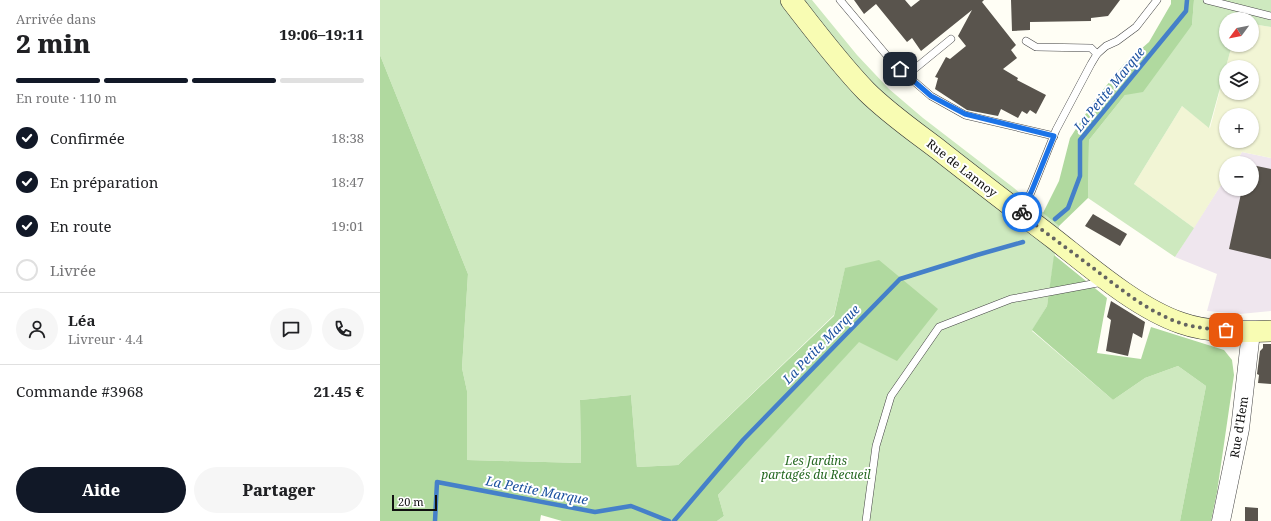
<!DOCTYPE html>
<html lang="fr">
<head>
<meta charset="utf-8">
<style>
  body { margin:0; font-family:"Noto Serif",serif; background:#f6f6f6; color:#202124; height:100vh; display:flex; flex-direction:column; font-size:15px; white-space:nowrap }
  * { box-sizing:border-box; margin:0 }
  p { font-size:13px; color:#757577 }
  .icon { flex:none; width:22px; height:22px; fill:none; stroke:currentColor; stroke-width:2; stroke-linecap:round; stroke-linejoin:round }
  .map { position:relative; flex:1; overflow:hidden }
  .details { display:flex; flex-direction:column; background:#fff; width:380px }
  .details>* { flex:none }
  .needle { width:26px; rotate:238deg }
  .controls { position:absolute; left:839px; top:12px; display:grid; gap:8px }
  .controls a { display:grid; place-items:center; width:40px; height:40px; border-radius:50%; background:#fff; box-shadow:0 1px 3px #0004; font-size:20px }
  .scale { position:absolute; left:12px; bottom:10px; width:45px; box-sizing:border-box; padding-left:4px; border:2px solid #111; border-top:0; font-size:11px; line-height:14px; white-space:nowrap; color:#111; -webkit-text-stroke:3px #fff; paint-order:stroke }
  .pin { position:absolute; display:grid; place-items:center; width:34px; height:34px; color:#fff; margin:-17px; border-radius:8px; box-shadow:0 2px 6px #0006 }
  .courier { position:absolute; display:grid; place-items:center; width:40px; height:40px; margin:-20px; border:3px solid #1a73e8; border-radius:50%; background:#fff; color:#222; box-shadow:0 1px 5px #0007 }
  .overview em { font-style:normal; font-weight:800 }
  .overview div { display:flex; flex-direction:column-reverse }
  .overview { display:flex; align-items:center; justify-content:space-between; height:68px; padding:0 16px }
  h1 { font-size:26px; font-weight:800; line-height:30px }
  .bar { display:grid; grid-template-columns:repeat(4,1fr); gap:6px 4px; align-content:center; height:48px; padding:0 16px }
  .bar i { height:5px; border-radius:3px; background:#e0e0e0 }
  .bar .on { background:#111827 }
  .bar p { grid-column:span 4 }
  .line { display:flex; align-items:center; gap:10px; padding:0 16px; border-top:1px solid #e0e0e0 }
  .line div { flex:1 }
  .round { display:grid; place-items:center; flex:none; width:42px; height:42px; border-radius:21px; background:#f6f6f6 }
  ol { padding:0 16px; list-style:none }
  li { display:flex; align-items:center; gap:12px; height:44px }
  li p { margin-inline-start:auto }
  li .icon { padding:4px; border-radius:50%; background:#111827; color:#fff; stroke-width:4 }
  li:last-child { color:#757577 }
  li i { width:22px; height:22px; border:2px solid #e0e0e0; border-radius:50% }
  .button { display:flex; gap:8px; margin-top:auto; padding:8px 16px }
  .button a { flex:1; height:46px; border-radius:24px; background:#111827; color:#fff; font-size:16px; font-weight:800; line-height:46px; text-align:center }
  .button a+a { background:#f6f6f6; color:#202124 }
  main { display:flex; flex:1; min-height:0 }
  .map>svg:first-child { display:block }
  .industrial { fill:#efe6ee }
  .farmland { fill:#f2f5d5; fill-rule:evenodd }
  .green { fill:#cee9bf }
  .forest { fill:#b0d99f }
  .lines { fill:none; stroke-linecap:round; stroke-linejoin:round }
  .stream { stroke:#4580c9; stroke-width:4.5 }
  .building { fill:#59544d }
  .service-casing { stroke:#444; stroke-width:8 }
  .tertiary-casing { stroke:#444; stroke-width:19 }
  .secondary-casing { stroke:#333; stroke-width:22 }
  .service { stroke:#fff; stroke-width:7 }
  .tertiary { stroke:#fff; stroke-width:18 }
  .secondary { stroke:#f8fcb3; stroke-width:21 }
  .done { stroke:#646461; stroke-width:4; stroke-dasharray:0 7.2 }
  .route { stroke:#1a73e8; stroke-width:5 }
  .labels { text-anchor:middle; dominant-baseline:central; stroke-width:4; stroke-linejoin:round; paint-order:stroke }
  .street-label { font-size:12px; fill:#111; stroke:#fff }
  .park-label { font-size:12px; font-style:italic; fill:#266822; stroke:#fff }
  .water-label { font-size:13px; font-style:italic; fill:#1d52a0; stroke:#fff }
</style>
</head>
<body>
<main>
<section class="details">
<div class="overview"><div><h1>2 min</h1><p>Arrivée dans</p></div><em>19:06–19:11</em></div>
<div class="bar"><i class="on"></i><i class="on"></i><i class="on"></i><i></i><p>En route · 110 m</p></div>
<ol>
<li><svg class="icon" aria-label="check" viewBox="0 0 24 24"><path d="M5 12l5 5 9-10"/></svg>Confirmée<p>18:38</p></li>
<li><svg class="icon" aria-label="check" viewBox="0 0 24 24"><path d="M5 12l5 5 9-10"/></svg>En préparation<p>18:47</p></li>
<li><svg class="icon" aria-label="check" viewBox="0 0 24 24"><path d="M5 12l5 5 9-10"/></svg>En route<p>19:01</p></li>
<li><i></i>Livrée</li>
</ol>
<div class="line" style="height:72px"><a class="round"><svg class="icon" aria-label="person" viewBox="0 0 24 24"><circle cx="12" cy="8" r="4"/><path d="M4 21q1-7 8-7t8 7"/></svg></a><div><b>Léa</b><p>Livreur · 4.4</p></div><a class="round"><svg class="icon" aria-label="chat" viewBox="0 0 24 24"><path d="M4 5h16v11H9l-5 4z"/></svg></a><a class="round"><svg class="icon" aria-label="phone" viewBox="0 0 24 24"><path d="M5 4h4l2 5-3 2q2 4 5 5l2-3 5 2v4C11 20 4 13 5 4z"/></svg></a></div>
<div class="line" style="height:52px"><div>Commande #3968</div><b>21.45 €</b></div>
<div class="button"><a>Aide</a><a>Partager</a></div>
</section>
<div class="map">
<svg width="891" height="521" viewBox="0 0 891 521">
  <rect width="100%" height="100%" fill="#fffef5"/>
  <polygon class="industrial" points="862,152 891,158 891,311 860,314 827,311 837,274 795,257 846,177 846,189 872,189 872,163 855,163"/>
  <path class="farmland" d="M872,24L891,27V158L862,152L855,163H846V177L814,228L754,184L802,106L830,128L846,67V93H872V67H846L852,45H872ZM846,115H872V141H846Z"/>
  <g class="green">
    <polygon points="0,0 432,0 477,55 509,89 543,118 634,188 679,226 667,306 652,331 733,400 765,378 798,366 826,386 800,521 337,521 344,516 338,495 479,341 557,309 532,289 465,269 454,315 298,465 257,467 251,395 200,400 201,463 86,460 87,391 82,368 88,274 0,55"/>
    <polygon points="814,0 891,0 891,27 872,24 872,19 846,19 846,45 852,45 829,128 802,106 754,184 814,228 795,257 708,198 709,140 745,95 812,25"/>
  </g>
  <g class="forest">
    <polygon points="791,0 814,0 812,25 763,92 745,95 709,140 708,198 679,226 663,213 679,181 690,138 714,101 744,64 769,42 791,4"/>
    <polygon points="0,55 88,274 82,368 87,391 87,460 201,463 200,400 251,395 257,467 298,465 454,316 465,268 499,260 558,309 517,361 479,342 338,495 344,516 337,521 182,521 161,515 160,521 0,521"/>
    <polygon points="674,255 727,298 717,353 761,359 771,327 844,350 852,360 854,375 837,492 831,521 800,521 826,386 798,366 765,378 733,400 652,330 667,306"/>
  </g>
  <g class="lines">
    <g class="stream">
      <polyline points="675,219 688,208 700,176 700,140 806,11 807,0"/>
      <polyline points="55,521 57,482 215,512 251,506 289,521"/>
      <polyline points="294,521 363,440 520,279 597,255 643,242"/>
    </g>
  </g>
  <g class="building">
    <polygon points="474,0 525,0 531,7 540,0 604,0 602,2 636,45 631,50 637,58 623,69 638,78 637,80 666,95 656,114 650,110 647,114 642,111 638,118 621,109 618,116 587,110 555,89 558,78 555,77 566,57 570,59 586,46 578,36 592,10 541,51 532,38 527,42 496,4 484,14"/>
    <polygon points="631,0 740,0 728,16 711,18 711,21 650,22 650,30 632,31"/>
    <polygon points="872,165 891,169 891,259 849,249 862,189 872,189"/>
    <polygon points="713,214 747,234 740,246 705,226"/>
    <polygon points="731,301 765,322 762,338 753,333 748,356 726,351 731,320 727,317"/>
    <polygon points="883,344 891,344 891,384 878,383 879,375 877,374 880,351 883,348"/>
    <polygon points="865,507 878,508 878,521 865,521"/>
  </g>
  <g class="lines">
    <g class="service-casing">
      <g id="service">
        <polyline points="460,0 514,64 551,96 585,115 674,136"/>
        <polyline points="827,0 891,16"/>
        <polyline points="646,41 656,47 711,48 717,54"/>
        <polyline points="527,75 571,39"/>
        <polyline points="642,212 652,190 676,130 711,64 717,54 726,46 737,41 756,27 777,0"/>
        <polyline points="486,521 496,446 511,396 559,327 631,299 723,282"/>
      </g>
    </g>
    <g class="tertiary-casing">
      <polyline id="tertiary" points="841,521 860,429 871,332"/>
    </g>
    <g class="secondary-casing">
      <path id="secondary" d="M411,0C435,31 459,63 486,91C508,113 534,131 559,150C597,180 635,209 673,238C710,267 757,308 801,323C829,333 862,332 891,331"/>
    </g>
    <use href="#service" class="service"/>
    <use href="#tertiary" class="tertiary"/>
    <use href="#secondary" class="secondary"/>
  </g>
  <g class="lines">
    <path class="done" d="M642,212L641,214C666,233 692,252 717,271C743,291 769,312 800,323C815,328 831,329 846,330"/>
    <polyline class="route" points="520,69 551,96 585,114 674,136 652,190 642,212"/>
  </g>
  <g class="labels">
    <g class="street-label">
      <text transform="translate(582 168) rotate(38)">Rue de Lannoy</text>
      <text transform="translate(859 427) rotate(-81)">Rue d'Hem</text>
    </g>
    <g class="park-label">
      <text x="436" y="460">Les Jardins<tspan x="436" dy="14">partagés du Recueil</tspan></text>
    </g>
    <g class="water-label">
      <text transform="translate(729 89) rotate(-51)">La Petite Marque</text>
      <text transform="translate(441 344) rotate(-46)">La Petite Marque</text>
      <text transform="translate(157 490) rotate(11)">La Petite Marque</text>
    </g>
  </g>
</svg>
<div class="controls">
<a><svg class="needle" viewBox="-14 -14 28 28"><path d="M0-13l5 13h-10z" fill="#e53935"/><path d="M0 13l5-13h-10z" fill="#757577"/></svg></a>
<a><svg class="icon" aria-label="layers" viewBox="0 0 24 24"><path d="M12 4l9 5-9 5-9-5zM3 14l9 5 9-5"/></svg></a>
<a>+</a>
<a>−</a>
</div>
<div class="scale">20 m</div>
<div class="pin" style="left:846px;top:330px;background:#ea580c"><svg class="icon" aria-label="bag" viewBox="0 0 24 24"><path d="M5 8h14l-1 12H6zM9 8a3 3 0 0 1 6 0"/></svg></div>
<div class="pin" style="left:520px;top:69px;background:#1f2937"><svg class="icon" aria-label="home" viewBox="0 0 24 24"><path d="M3 11l9-7 9 7M6 9v11h12V9"/></svg></div>
<div class="courier" style="left:642px;top:212px"><svg class="icon" aria-label="bike" viewBox="0 0 24 24"><circle cx="6" cy="16" r="4"/><circle cx="18" cy="16" r="4"/><path d="M6 16l4-8h5l3 8M10 8l3 8H6M13 5h3"/></svg></div>
</div>
</main>
</body>
</html>
